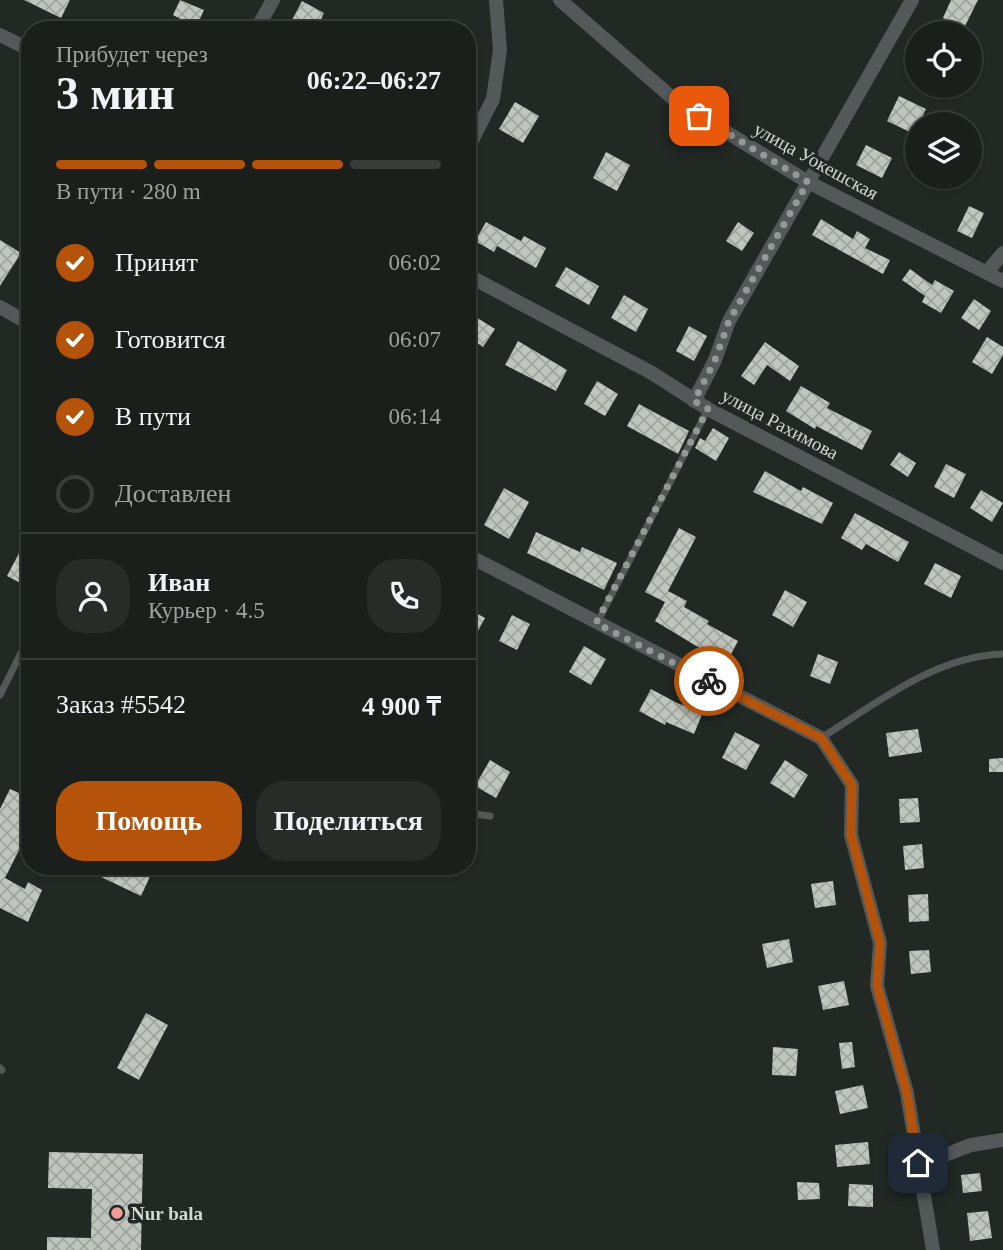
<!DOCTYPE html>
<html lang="ru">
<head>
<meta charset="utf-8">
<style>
  body { margin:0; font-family:"Times New Roman",serif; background:#272c29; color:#f1f3f6; height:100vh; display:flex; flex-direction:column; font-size:26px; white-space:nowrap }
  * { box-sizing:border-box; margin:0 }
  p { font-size:23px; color:#9fa2a3 }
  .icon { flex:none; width:38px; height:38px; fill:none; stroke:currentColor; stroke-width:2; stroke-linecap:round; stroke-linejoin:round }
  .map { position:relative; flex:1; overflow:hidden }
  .side { position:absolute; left:21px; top:21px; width:455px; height:854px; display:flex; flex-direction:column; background:#1a1f1c; border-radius:28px; box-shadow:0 2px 5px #0004,0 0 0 2px #383d3b }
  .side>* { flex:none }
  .controls { position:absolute; left:905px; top:21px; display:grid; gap:14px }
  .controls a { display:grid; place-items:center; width:77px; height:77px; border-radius:50%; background:#1a1f1c; box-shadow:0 2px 5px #0004,0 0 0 2px #383d3b; font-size:35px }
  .pin { position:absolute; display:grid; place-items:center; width:60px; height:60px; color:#fff; margin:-30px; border-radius:14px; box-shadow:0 4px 10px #0006 }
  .courier { position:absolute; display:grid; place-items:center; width:70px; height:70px; margin:-35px; border:5px solid #b45309; border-radius:50%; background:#fff; color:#222; box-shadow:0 2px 9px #0007 }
  .head em { font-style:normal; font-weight:700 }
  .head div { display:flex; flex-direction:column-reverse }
  .head { display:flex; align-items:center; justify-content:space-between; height:119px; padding:0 35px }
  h1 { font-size:46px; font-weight:700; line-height:52px }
  .bar { display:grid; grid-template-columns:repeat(4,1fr); gap:10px 7px; align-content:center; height:84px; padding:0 35px }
  .bar i { height:9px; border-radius:5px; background:#383d3b }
  .bar .current { background:#b45309 }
  .bar p { grid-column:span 4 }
  .line { display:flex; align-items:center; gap:18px; padding:0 35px; border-top:2px solid #383d3b }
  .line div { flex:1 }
  .round { display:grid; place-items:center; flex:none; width:74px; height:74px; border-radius:28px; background:#272c29 }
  ol { padding:0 35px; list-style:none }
  li { display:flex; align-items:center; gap:21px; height:77px }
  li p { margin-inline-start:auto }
  li .icon { padding:7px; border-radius:50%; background:#b45309; color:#fff; stroke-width:4 }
  li:last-child { color:#9fa2a3 }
  li i { width:38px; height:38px; border:4px solid #383d3b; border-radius:50% }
  .cta { display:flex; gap:14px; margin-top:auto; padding:14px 35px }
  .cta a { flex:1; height:80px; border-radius:28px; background:#b45309; color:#fff; font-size:28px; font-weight:700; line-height:80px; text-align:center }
  .cta a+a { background:#272c29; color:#f1f3f6 }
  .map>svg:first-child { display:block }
  .building { fill:url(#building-cross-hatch) }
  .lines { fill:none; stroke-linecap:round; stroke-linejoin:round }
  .service { stroke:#545858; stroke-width:7 }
  .minor { stroke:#545858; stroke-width:14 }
  .done { stroke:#949997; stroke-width:7; stroke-dasharray:0 12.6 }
  .route { stroke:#b45309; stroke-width:9 }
  .poi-dot { fill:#f59b97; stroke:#222925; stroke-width:2.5 }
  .labels { text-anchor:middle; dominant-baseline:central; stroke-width:7; stroke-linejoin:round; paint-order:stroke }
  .street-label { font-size:19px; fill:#d2d6d4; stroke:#222925 }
  .poi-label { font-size:19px; font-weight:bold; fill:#d2d6d4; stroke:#222925; text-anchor:start }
</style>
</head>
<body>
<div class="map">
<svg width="1003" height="1250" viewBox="0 0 1003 1250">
  <defs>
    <pattern id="building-cross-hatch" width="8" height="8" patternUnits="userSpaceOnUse" patternTransform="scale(1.75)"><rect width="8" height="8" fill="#c0c5bd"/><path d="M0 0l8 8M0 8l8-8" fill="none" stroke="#a0a49e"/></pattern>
  </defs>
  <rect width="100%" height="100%" fill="#222925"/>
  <g class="building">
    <polygon points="24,0 70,0 61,18"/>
    <polygon points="180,0 204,10 196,27 173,15"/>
    <polygon points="951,0 978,0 964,28 943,18"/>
    <polygon points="302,1 324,13 316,30 302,30 290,24"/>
    <polygon points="899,96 926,109 914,134 887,121"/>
    <polygon points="515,102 539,116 523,143 499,129"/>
    <polygon points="866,145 892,158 882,178 856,165"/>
    <polygon points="606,152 630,165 617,191 593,178"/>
    <polygon points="969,206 984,213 972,238 957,231"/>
    <polygon points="821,219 853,239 857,231 870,239 865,248 890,260 883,274 812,235"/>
    <polygon points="486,222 521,241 524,236 546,248 536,268 497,246 494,252 475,241"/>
    <polygon points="738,222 754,233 742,251 726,241"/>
    <polygon points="0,240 21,253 0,286"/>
    <polygon points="566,267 599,286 589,305 555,286"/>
    <polygon points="910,269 932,285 935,280 954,291 941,313 922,302 925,296 902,280"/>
    <polygon points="624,295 648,309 636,332 611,318"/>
    <polygon points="974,299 991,311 979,330 961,318"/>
    <polygon points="471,314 495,329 483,347 467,336 467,320"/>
    <polygon points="689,326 707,336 694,361 676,351"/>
    <polygon points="987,337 1003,347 1003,355 992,374 972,362"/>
    <polygon points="518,341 567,370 556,391 505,365"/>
    <polygon points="765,342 799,366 790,381 767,365 754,385 741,376"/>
    <polygon points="597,381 618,394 605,416 584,404"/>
    <polygon points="801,386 830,403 827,408 872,431 862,450 816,426 815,429 786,411"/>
    <polygon points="639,404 689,431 678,454 627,426"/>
    <polygon points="713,428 729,438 716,461 695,448 700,438 705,441"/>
    <polygon points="899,452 916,463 908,477 890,465"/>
    <polygon points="946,464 966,474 954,498 934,487"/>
    <polygon points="765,471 801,491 803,487 833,503 822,524 753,492"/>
    <polygon points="504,488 529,502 509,539 484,525"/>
    <polygon points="981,490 1003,503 992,522 970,508"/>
    <polygon points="855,513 909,542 898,562 866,544 862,550 841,538"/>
    <polygon points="679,528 696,537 668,591 687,601 684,607 709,621 707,624 738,641 726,664 655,621 665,602 645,592"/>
    <polygon points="30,532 30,588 7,576"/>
    <polygon points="536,532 580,552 582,547 617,563 604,590 527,553"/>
    <polygon points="935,563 961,576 951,598 924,584"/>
    <polygon points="785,590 807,602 793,627 772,615"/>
    <polygon points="467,608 485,618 467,651"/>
    <polygon points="512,615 530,624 517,650 499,641"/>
    <polygon points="584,646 606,659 591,685 569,672"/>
    <polygon points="818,654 838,662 830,684 810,676"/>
    <polygon points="651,689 677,703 703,712 694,734 666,722 665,725 639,711"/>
    <polygon points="918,729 922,752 889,757 886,733"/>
    <polygon points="735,732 760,745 746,770 722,758"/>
    <polygon points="1003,758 1003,772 989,772 989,759"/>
    <polygon points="490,760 510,772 496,798 475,786"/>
    <polygon points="785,760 808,775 794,798 770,783"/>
    <polygon points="10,789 30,798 30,828 5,878 25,889 28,882 42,890 28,922 0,908 0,809"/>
    <polygon points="918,798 920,822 900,823 899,799"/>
    <polygon points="922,844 924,868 905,870 903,846"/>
    <polygon points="78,866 145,866 153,870 141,896"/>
    <polygon points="833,881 836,905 815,908 811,884"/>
    <polygon points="928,894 929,921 909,922 908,895"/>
    <polygon points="789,939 793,962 767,968 762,944"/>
    <polygon points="929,950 931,972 911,974 909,951"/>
    <polygon points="844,981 849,1005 823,1010 818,986"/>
    <polygon points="146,1013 168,1025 139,1080 117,1068"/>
    <polygon points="852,1042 855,1067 842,1069 839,1043"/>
    <polygon points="773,1047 798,1049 796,1076 772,1075"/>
    <polygon points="863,1085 868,1108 840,1114 835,1091"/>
    <polygon points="868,1142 870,1164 837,1167 835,1145"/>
    <polygon points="49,1152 143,1154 141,1250 47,1250 47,1237 91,1238 92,1189 48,1188"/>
    <polygon points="980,1173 982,1191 963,1193 961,1175"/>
    <polygon points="797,1182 819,1183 820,1199 798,1200"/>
    <polygon points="849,1184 873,1185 873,1207 848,1206"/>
    <polygon points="988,1211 992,1238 970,1241 967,1213"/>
  </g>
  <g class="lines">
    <g class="service">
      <polyline points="597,623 708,409"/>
      <polyline points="0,695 30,635"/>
      <path d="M821,738C877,703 935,656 1003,654"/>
      <polyline points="467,813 490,816"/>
      <polyline points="0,1068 2,1070"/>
    </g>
    <g class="minor">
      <polyline points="560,0 677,102 808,182 1003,281"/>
      <polyline points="256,30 273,0"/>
      <polyline points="0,35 30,50"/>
      <polyline points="467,150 493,99 500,50 496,0"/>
      <polyline points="987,272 1003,253"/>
      <polyline points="467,275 652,373 708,409 1003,563"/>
      <polyline points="0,307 30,324"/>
      <polyline points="694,401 715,360 729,321 912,0"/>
      <polyline points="467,555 821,738 852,785 851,835 880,943 877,986 907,1093 933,1250"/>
      <polyline points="921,1186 940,1157 971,1145 1003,1140"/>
    </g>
  </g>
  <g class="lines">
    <polyline class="done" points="699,116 808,182 729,321 715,360 694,401 708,409 596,623 709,681"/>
    <polyline class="route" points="709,681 821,738 852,785 851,835 880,943 877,986 907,1093 918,1163"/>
  </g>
  <circle class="poi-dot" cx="117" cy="1213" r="7"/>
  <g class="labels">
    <g class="street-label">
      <text transform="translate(816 161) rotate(29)">улица Уокешская</text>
      <text transform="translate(780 424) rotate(28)">улица Рахимова</text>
    </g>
    <g class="poi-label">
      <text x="131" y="1213">Nur bala</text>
    </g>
  </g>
</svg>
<div class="controls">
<a><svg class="icon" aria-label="locate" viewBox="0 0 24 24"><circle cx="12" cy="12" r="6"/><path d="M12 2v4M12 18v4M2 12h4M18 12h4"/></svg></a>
<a><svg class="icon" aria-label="layers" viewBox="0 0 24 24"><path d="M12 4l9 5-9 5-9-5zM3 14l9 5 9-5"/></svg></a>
</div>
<div class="pin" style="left:699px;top:116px;background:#ea580c"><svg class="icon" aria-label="bag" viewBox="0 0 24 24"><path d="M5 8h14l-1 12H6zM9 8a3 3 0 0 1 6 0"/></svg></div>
<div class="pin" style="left:918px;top:1163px;background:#1f2937"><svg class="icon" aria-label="home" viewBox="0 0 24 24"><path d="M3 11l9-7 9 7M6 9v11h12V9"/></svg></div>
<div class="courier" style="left:709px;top:681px"><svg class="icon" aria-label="bike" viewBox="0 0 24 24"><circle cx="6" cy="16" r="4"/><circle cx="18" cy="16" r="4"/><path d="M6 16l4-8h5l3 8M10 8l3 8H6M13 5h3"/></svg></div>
<section class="side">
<div class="head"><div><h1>3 мин</h1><p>Прибудет через</p></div><em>06:22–06:27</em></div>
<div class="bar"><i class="current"></i><i class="current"></i><i class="current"></i><i></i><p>В пути · 280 m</p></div>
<ol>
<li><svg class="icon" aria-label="check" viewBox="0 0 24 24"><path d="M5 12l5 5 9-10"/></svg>Принят<p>06:02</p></li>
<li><svg class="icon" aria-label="check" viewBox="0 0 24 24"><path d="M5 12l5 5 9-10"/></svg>Готовится<p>06:07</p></li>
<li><svg class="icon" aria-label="check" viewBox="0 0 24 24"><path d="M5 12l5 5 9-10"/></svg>В пути<p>06:14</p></li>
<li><i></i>Доставлен</li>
</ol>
<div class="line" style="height:126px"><a class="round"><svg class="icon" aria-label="person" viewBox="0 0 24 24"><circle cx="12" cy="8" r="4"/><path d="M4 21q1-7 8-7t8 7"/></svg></a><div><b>Иван</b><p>Курьер · 4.5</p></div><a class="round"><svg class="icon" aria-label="phone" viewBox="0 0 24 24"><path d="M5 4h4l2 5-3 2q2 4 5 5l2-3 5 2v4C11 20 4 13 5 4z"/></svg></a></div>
<div class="line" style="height:91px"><div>Заказ #5542</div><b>4 900 ₸</b></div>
<div class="cta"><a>Помощь</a><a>Поделиться</a></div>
</section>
</div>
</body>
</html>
